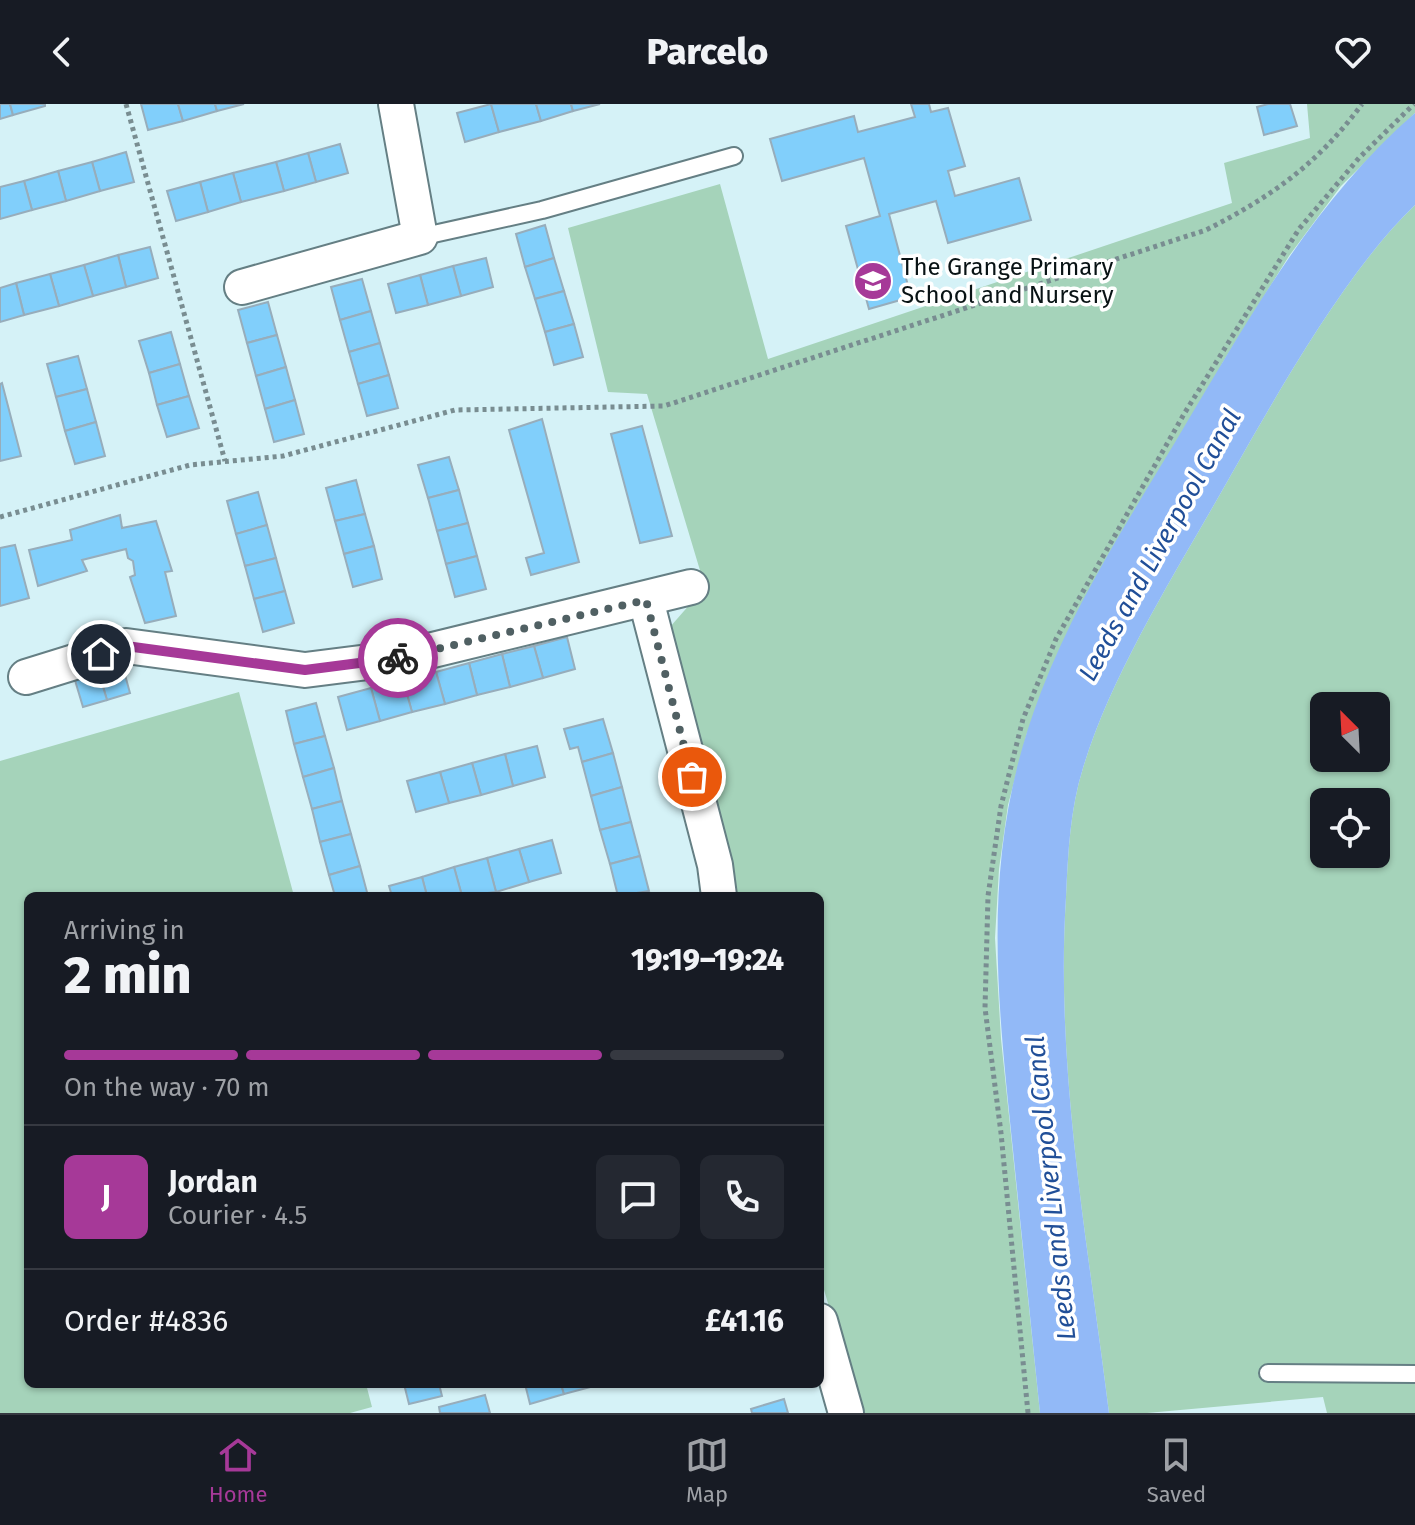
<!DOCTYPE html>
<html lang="en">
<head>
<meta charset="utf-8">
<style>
  body { margin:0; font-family:"Fira Sans",sans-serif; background:#242831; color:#f1f3f6; height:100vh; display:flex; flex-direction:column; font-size:30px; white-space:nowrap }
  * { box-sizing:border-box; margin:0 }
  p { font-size:26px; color:#9ea1a6 }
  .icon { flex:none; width:44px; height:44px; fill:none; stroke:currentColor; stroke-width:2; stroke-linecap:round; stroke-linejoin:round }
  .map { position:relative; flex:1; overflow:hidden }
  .panel { position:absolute; left:24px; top:788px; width:800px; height:496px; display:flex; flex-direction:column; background:#171b24; border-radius:12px; box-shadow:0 2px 6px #0004 }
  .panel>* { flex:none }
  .needle { width:52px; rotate:336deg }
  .buttons { position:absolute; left:1310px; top:588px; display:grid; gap:16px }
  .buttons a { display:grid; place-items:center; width:80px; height:80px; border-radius:12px; background:#171b24; box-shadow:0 2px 6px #0004; font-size:40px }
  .pin { position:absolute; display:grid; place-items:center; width:68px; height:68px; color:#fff; margin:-34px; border:4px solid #fff; border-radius:50%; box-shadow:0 2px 8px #0007 }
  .courier { position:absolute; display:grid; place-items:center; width:80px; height:80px; margin:-40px; border:6px solid #a63998; border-radius:50%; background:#fff; color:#222; box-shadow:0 2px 10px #0007 }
  .head em { font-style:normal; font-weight:800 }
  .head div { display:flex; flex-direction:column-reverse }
  .head { display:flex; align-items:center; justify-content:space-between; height:136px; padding:0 40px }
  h1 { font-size:52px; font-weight:800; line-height:60px }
  .bar { display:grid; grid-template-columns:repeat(4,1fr); gap:12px 8px; align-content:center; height:96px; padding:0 40px }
  .bar i { height:10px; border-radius:6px; background:#363941 }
  .bar .on { background:#a63998 }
  .bar p { grid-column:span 4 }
  .line { display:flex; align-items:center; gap:20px; padding:0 40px; border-top:2px solid #363941 }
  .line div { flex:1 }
  .round { display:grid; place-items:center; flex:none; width:84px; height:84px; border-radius:12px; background:#242831 }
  header { display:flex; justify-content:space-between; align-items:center; height:104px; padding:0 40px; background:#171b24; font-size:36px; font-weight:800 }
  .tab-bar { display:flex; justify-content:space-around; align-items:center; height:112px; border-top:2px solid #363941; background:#171b24; font-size:22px; color:#9ea1a6 }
  .tab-bar a { display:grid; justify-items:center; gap:4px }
  .tab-bar .on { color:#a63998 }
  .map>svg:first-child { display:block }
  .green { fill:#a5d3ba; fill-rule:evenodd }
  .water { fill:#92b9f7 }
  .building { fill:#81cffb; stroke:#97adbb; stroke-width:2 }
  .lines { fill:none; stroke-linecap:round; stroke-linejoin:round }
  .lane-casing { stroke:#657f84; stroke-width:20 }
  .street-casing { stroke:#657f84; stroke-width:38 }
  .path { stroke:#798d91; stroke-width:5; stroke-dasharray:4 4; stroke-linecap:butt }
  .lane { stroke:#fff; stroke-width:16 }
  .street { stroke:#fff; stroke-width:34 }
  .done { stroke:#506063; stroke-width:8; stroke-dasharray:0 14.4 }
  .route { stroke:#a63998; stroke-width:10 }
  .labels { text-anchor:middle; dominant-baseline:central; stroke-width:7; stroke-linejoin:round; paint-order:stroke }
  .poi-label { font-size:24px; fill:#081214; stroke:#fff; text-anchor:start }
  .water-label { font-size:26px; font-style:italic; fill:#214f98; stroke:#fff }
</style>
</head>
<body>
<header><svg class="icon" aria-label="back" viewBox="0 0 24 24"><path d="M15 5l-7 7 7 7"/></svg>Parcelo<svg class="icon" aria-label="heart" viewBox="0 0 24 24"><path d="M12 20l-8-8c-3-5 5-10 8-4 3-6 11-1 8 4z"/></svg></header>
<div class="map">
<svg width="1415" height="1309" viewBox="0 0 1415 1309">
  <rect width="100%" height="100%" fill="#d5f2f7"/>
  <g class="green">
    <polygon points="1307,0 1415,0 1415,9 1341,82 1289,152 1223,258 1027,629 1008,701 999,765 995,834 1001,935 1040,1309 860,1309 820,1172 820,792 732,792 670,523 705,483 647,290 608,288 568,124 720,80 768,255 1232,99 1224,59 1310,34"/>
    <path d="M1415,101V1309H1327L1323,1293L1147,1309H1109C1088,1139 1055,965 1066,793C1068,750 1070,705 1083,664C1112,567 1181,460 1231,371C1279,287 1346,167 1415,101ZM1324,602H1376V654H1324ZM1324,698H1376V750H1324Z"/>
    <polygon points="239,588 294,792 28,792 28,1280 366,1280 372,1303 350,1309 0,1309 0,657"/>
  </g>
  <path class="water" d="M1415,9V101C1346,167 1279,287 1231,371C1181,460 1112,567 1083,664C1070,705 1068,750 1066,793C1055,965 1088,1139 1109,1309H1040C1031,1221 1022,1134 1013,1046C996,882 980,746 1041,588C1077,493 1136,405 1187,318C1253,207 1317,94 1415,9Z"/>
  <g class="building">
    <polygon points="0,0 10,0 13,11 0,15"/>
    <polygon points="10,0 45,0 45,2 13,11"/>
    <polygon points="141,0 178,0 183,17 148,26"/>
    <polygon points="178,0 215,0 217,7 183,17"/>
    <polygon points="215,0 244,0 217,7"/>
    <polygon points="491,0 499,28 465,38 457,9"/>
    <polygon points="491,0 536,0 541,17 499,28"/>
    <polygon points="536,0 571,0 573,7 541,17"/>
    <polygon points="571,0 600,0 573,7"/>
    <polygon points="911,0 929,0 931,8 948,4 965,62 948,67 955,92 1019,74 1031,116 948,139 936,97 889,110 911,193 869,205 846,122 880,112 864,54 782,77 770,35 854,12 858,28 915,13"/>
    <polygon points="1268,0 1290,0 1297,22 1264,31 1257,3"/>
    <polygon points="340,40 348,69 316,78 308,49"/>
    <polygon points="126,48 134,78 100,87 92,58"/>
    <polygon points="308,49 316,78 284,87 276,58"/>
    <polygon points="92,58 100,87 66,97 58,67"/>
    <polygon points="276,58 284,87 241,98 233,69"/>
    <polygon points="58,67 66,97 32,106 24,77"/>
    <polygon points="233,69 241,98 208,108 200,78"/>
    <polygon points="24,77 32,106 0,115 0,83"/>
    <polygon points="200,78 208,108 176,117 167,87"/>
    <polygon points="545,121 554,154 525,163 516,130"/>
    <polygon points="150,143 158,174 126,183 118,151"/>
    <polygon points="118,151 126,183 93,192 84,161"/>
    <polygon points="486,154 493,183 461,192 453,162"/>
    <polygon points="554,154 564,187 535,195 525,163"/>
    <polygon points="84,161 93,192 59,202 50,170"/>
    <polygon points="453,162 461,192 428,201 420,171"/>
    <polygon points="50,170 59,202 24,211 16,179"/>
    <polygon points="420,171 428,201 396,209 388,180"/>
    <polygon points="362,175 371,207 340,216 331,183"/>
    <polygon points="16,179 24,211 0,218 0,184"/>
    <polygon points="564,187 574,220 545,228 535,195"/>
    <polygon points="268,198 277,231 247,239 238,206"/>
    <polygon points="371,207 380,239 349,248 340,216"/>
    <polygon points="574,220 583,253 554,261 545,228"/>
    <polygon points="171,228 180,260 149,269 139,237"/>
    <polygon points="277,231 286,263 256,272 247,239"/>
    <polygon points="380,239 389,271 358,280 349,248"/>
    <polygon points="78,252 87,285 56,293 47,260"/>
    <polygon points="180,260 189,292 157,301 149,269"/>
    <polygon points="286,263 295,296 265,305 256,272"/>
    <polygon points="389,271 398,304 367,312 358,280"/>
    <polygon points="2,279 21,352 0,357 0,280"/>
    <polygon points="87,285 96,318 65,327 56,293"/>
    <polygon points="189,292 199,324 167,333 157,301"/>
    <polygon points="295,296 304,330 274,338 265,305"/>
    <polygon points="542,315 579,458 531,471 526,454 544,449 509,326"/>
    <polygon points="96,318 105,352 75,360 65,327"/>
    <polygon points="642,322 672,432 640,439 611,330"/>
    <polygon points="449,353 459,386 428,394 418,361"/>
    <polygon points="356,376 365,410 335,417 326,384"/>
    <polygon points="459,386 468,419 437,427 428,394"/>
    <polygon points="258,388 267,421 236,430 227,397"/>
    <polygon points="365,410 374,442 344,450 335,417"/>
    <polygon points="120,411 122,424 156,417 172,467 165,468 176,512 145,519 130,473 135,471 133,457 128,454 126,445 82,456 87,467 38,482 29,446 72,436 70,426"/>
    <polygon points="468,419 477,452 446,460 437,427"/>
    <polygon points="267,421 276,454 245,462 236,430"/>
    <polygon points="15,441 29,494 0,502 0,444"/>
    <polygon points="374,442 382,475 353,483 344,450"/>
    <polygon points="477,452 486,485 455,493 446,460"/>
    <polygon points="276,454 285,487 254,495 245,462"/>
    <polygon points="285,487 294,519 263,528 254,495"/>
    <polygon points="567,533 575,565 543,574 534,542"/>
    <polygon points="534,542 543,574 510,583 502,550"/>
    <polygon points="502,550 510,583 477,591 469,559"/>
    <polygon points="469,559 477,591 445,600 436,568"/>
    <polygon points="122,560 130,589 107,596 98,566"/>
    <polygon points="98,566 107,596 83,603 74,573"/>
    <polygon points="436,568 445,600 412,608 403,576"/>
    <polygon points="403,576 412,608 380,617 371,584"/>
    <polygon points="371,584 380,617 347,626 338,593"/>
    <polygon points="316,599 325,632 294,640 286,607"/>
    <polygon points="603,615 613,649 582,658 578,643 570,645 564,625"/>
    <polygon points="325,632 334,664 303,673 294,640"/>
    <polygon points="537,642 545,673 513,682 505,650"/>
    <polygon points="613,649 622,683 591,692 582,658"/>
    <polygon points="505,650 513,682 481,691 472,659"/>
    <polygon points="472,659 481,691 449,699 440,668"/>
    <polygon points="334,664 342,697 312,705 303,673"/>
    <polygon points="440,668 449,699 416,708 407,677"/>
    <polygon points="622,683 631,718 600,726 591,692"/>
    <polygon points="342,697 351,730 320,738 312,705"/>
    <polygon points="631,718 640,752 610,760 600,726"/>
    <polygon points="351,730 360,762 329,771 320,738"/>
    <polygon points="552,736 561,769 529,778 519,745"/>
    <polygon points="519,745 529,778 496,788 487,754"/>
    <polygon points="640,752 649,787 618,792 610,760"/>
    <polygon points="487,754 496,788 462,792 454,763"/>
    <polygon points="360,762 368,792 335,792 329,771"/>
    <polygon points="454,763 462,792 427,792 422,773"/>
    <polygon points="422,773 427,792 392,792 389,782"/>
    <polygon points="404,1280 439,1280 442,1292 409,1300"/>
    <polygon points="525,1280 561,1280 564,1290 530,1300"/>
    <polygon points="561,1280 598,1280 598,1281 564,1290"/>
    <polygon points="485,1291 490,1309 440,1309 439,1303"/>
    <polygon points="784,1295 788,1309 752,1309 751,1305"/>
  </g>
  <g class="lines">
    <g class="lane-casing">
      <g id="lane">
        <polyline points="420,133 542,106 734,52"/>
        <polyline points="1268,1269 1415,1270"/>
      </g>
    </g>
    <g class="street-casing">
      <g id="street">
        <polyline points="242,183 420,133 396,0"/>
        <polyline points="646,496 715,761 719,792"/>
        <polyline points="26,573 126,542 305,566 400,554 691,483"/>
        <polyline points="820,1217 846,1309"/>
      </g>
    </g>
    <g class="path">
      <polyline points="126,0 225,357"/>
      <path d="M0,413L190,361L283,352L455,306L664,302L1206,126C1271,93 1318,60 1362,0"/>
      <polyline points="1028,1309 1001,1029 985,904 988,792 1001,702 1023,615 1056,535 1184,310 1299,125 1359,54 1414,0"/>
    </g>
    <use href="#lane" class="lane"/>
    <use href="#street" class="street"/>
  </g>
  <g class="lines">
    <polyline class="done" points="398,554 646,496 692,673"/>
    <polyline class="route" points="101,550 126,542 305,566 398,554"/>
  </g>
  <defs>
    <g id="school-disc" transform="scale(2)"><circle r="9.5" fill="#a63998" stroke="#fff"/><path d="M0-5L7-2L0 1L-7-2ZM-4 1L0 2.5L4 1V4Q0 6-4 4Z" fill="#fff"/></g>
  </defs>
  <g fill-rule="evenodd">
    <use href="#school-disc" x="873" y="177"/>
  </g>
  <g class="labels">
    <g class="poi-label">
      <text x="901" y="163">The Grange Primary<tspan x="901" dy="28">School and Nursery</tspan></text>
    </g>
    <g class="water-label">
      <text transform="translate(1160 441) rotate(-61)">Leeds and Liverpool Canal</text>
      <text transform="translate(1051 1084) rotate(-96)">Leeds and Liverpool Canal</text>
    </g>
  </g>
</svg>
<div class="buttons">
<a><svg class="needle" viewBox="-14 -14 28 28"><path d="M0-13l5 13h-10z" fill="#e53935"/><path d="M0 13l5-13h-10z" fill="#9ea1a6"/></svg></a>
<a><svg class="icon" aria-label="locate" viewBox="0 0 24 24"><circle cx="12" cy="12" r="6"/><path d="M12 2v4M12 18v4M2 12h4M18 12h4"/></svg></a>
</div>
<div class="pin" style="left:692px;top:673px;background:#ea580c"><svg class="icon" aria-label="bag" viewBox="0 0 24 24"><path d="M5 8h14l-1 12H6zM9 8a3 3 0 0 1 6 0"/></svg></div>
<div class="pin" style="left:101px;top:550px;background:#1f2937"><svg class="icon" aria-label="home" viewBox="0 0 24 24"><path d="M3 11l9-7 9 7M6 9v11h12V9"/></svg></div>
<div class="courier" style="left:398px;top:554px"><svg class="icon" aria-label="bike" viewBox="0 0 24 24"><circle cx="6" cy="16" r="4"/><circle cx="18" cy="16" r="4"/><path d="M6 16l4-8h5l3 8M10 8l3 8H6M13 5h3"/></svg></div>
<section class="panel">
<div class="head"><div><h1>2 min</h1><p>Arriving in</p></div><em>19:19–19:24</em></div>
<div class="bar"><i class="on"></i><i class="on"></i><i class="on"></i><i></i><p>On the way · 70 m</p></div>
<div class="line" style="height:144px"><b class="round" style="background:#a63998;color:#fff">J</b><div><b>Jordan</b><p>Courier · 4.5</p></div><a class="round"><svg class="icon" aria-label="chat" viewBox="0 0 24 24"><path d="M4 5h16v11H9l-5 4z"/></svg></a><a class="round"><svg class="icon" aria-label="phone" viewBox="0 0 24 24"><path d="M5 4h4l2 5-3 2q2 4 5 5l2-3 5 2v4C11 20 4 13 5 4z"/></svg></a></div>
<div class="line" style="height:104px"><div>Order #4836</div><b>£41.16</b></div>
</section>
</div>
<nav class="tab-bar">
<a class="on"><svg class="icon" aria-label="home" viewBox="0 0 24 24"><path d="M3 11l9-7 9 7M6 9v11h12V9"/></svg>Home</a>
<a><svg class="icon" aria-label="map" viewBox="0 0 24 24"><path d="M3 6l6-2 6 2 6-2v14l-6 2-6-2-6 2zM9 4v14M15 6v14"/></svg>Map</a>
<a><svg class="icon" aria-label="saved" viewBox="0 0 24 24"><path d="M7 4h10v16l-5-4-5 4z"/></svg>Saved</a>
</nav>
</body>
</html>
